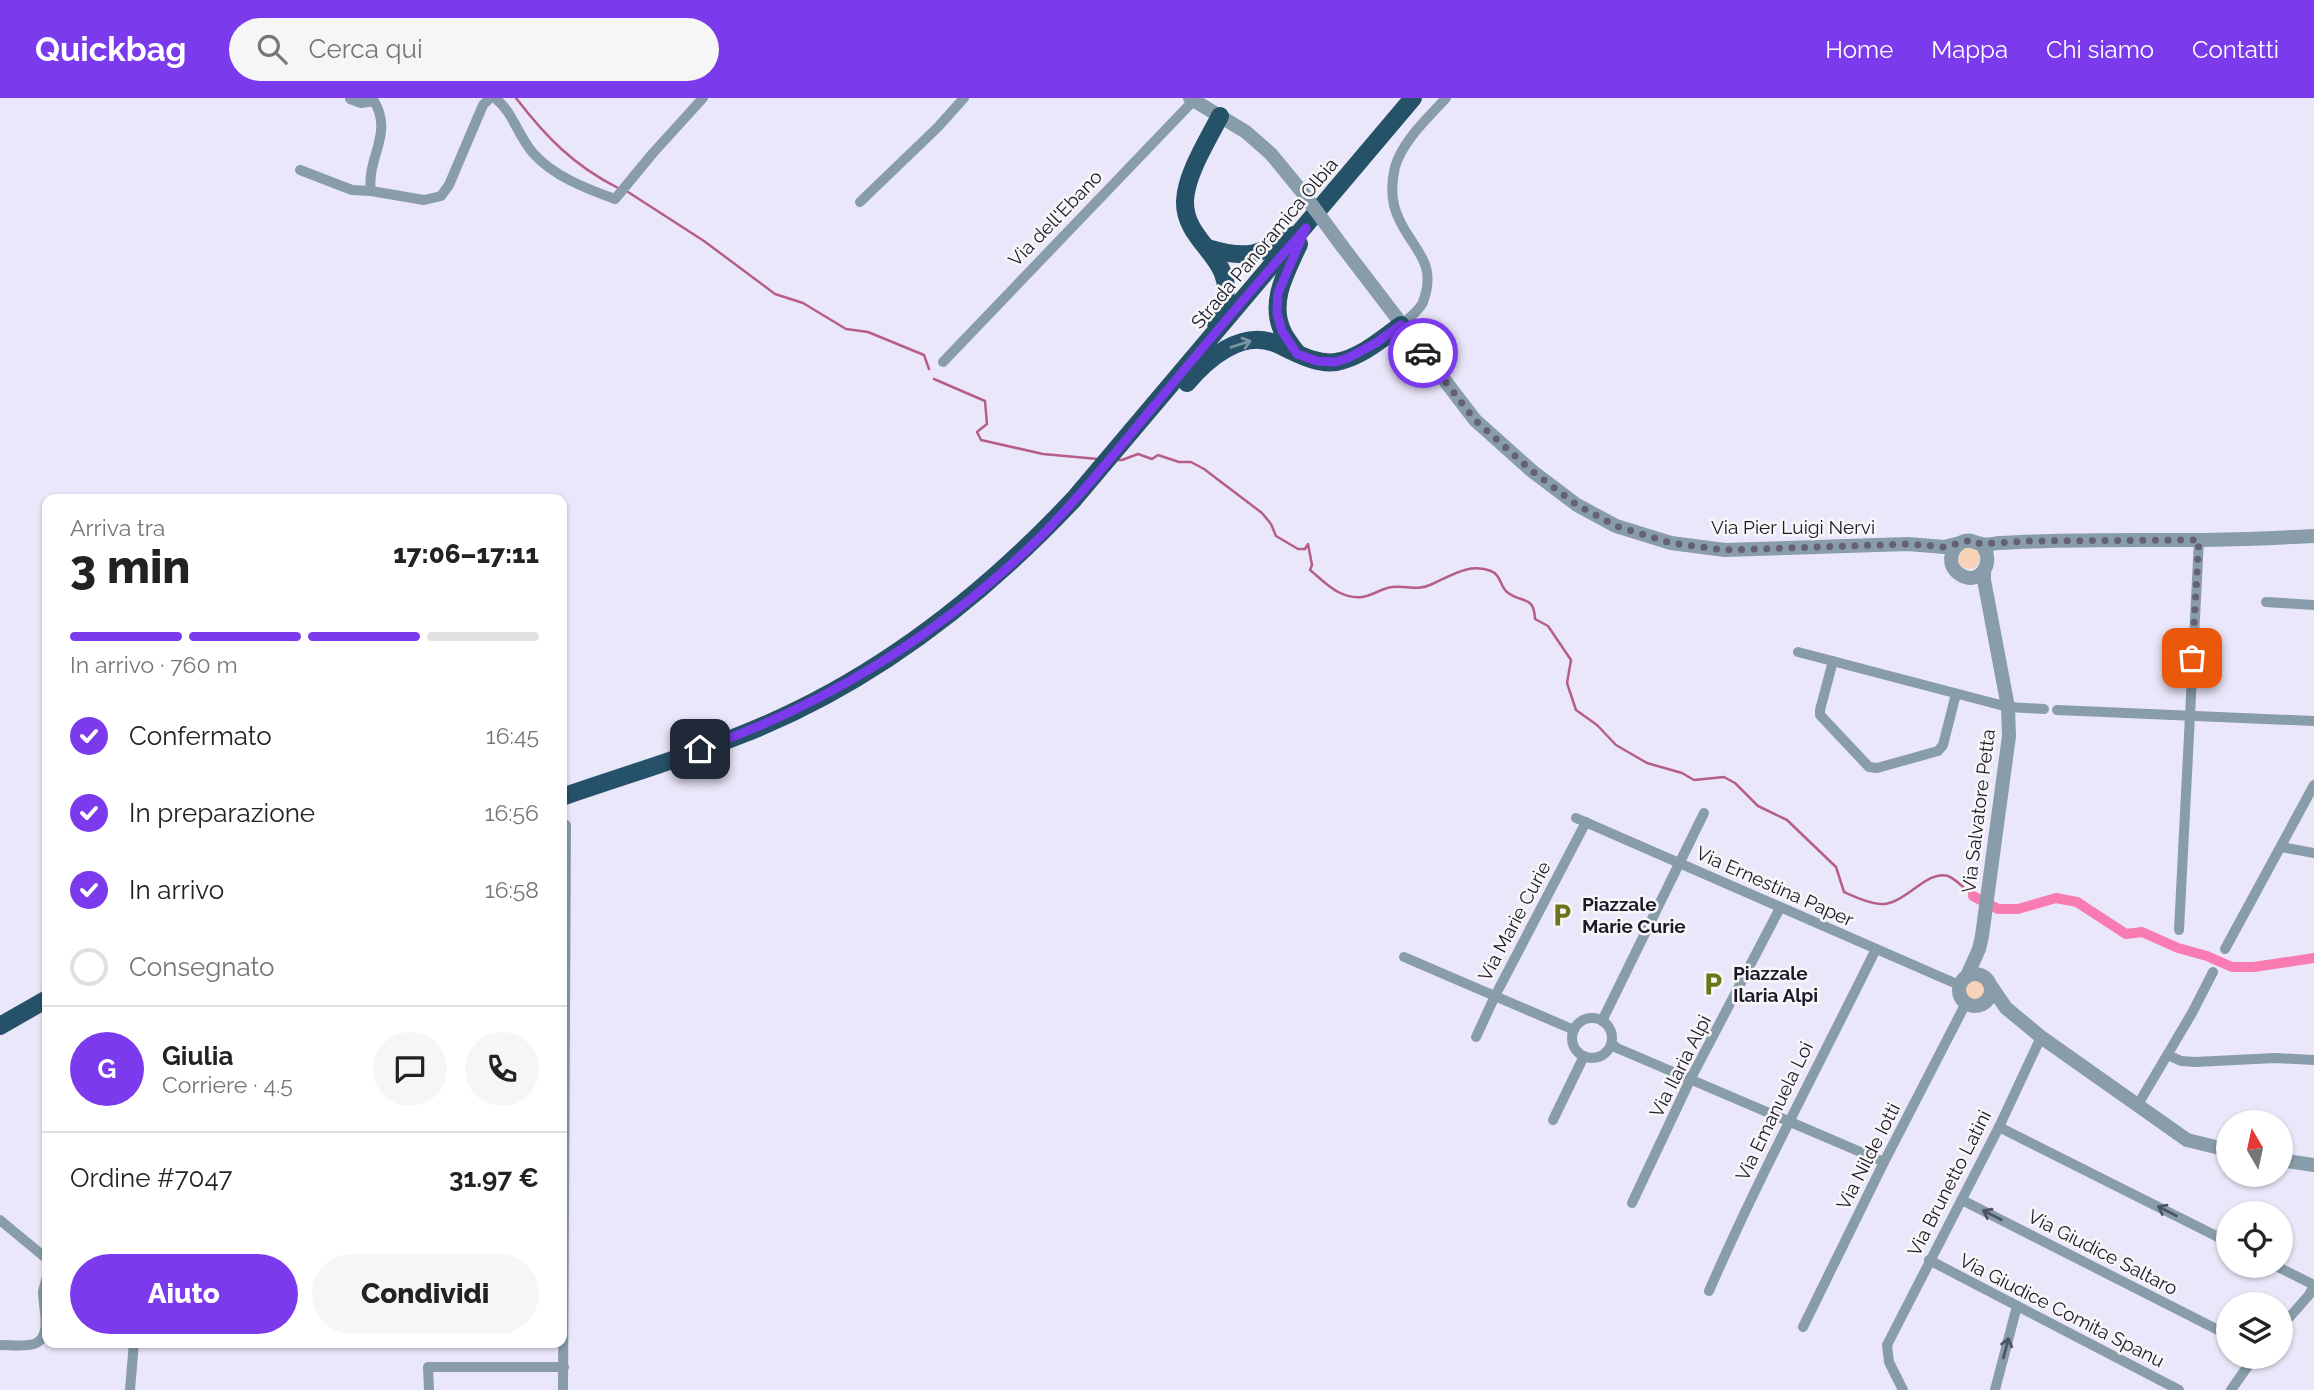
<!DOCTYPE html>
<html lang="it">
<head>
<meta charset="utf-8">
<style>
  body { margin:0; font-family:Raleway,sans-serif; background:#f6f6f6; color:#222; height:100vh; display:flex; flex-direction:column; font-size:26px; white-space:nowrap }
  * { box-sizing:border-box; margin:0 }
  p { font-size:23px; color:#767676 }
  .icon { flex:none; width:38px; height:38px; fill:none; stroke:currentColor; stroke-width:2; stroke-linecap:round; stroke-linejoin:round }
  .map { position:relative; flex:1; overflow:hidden }
  .drawer { position:absolute; left:42px; top:396px; width:525px; height:854px; display:flex; flex-direction:column; background:#fff; border-radius:14px; box-shadow:0 2px 5px #0004 }
  .drawer>* { flex:none }
  .needle { width:46px; rotate:351deg }
  .tools { position:absolute; left:2216px; top:1012px; display:grid; gap:14px }
  .tools a { display:grid; place-items:center; width:77px; height:77px; border-radius:50%; background:#fff; box-shadow:0 2px 5px #0004; font-size:35px }
  .pin { position:absolute; display:grid; place-items:center; width:60px; height:60px; color:#fff; margin:-30px; border-radius:14px; box-shadow:0 4px 10px #0006 }
  .courier { position:absolute; display:grid; place-items:center; width:70px; height:70px; margin:-35px; border:5px solid #7c3aed; border-radius:50%; background:#fff; color:#222; box-shadow:0 2px 9px #0007 }
  .headline em { font-style:normal; font-weight:800 }
  .headline div { display:flex; flex-direction:column-reverse }
  .headline { display:flex; align-items:center; justify-content:space-between; height:119px; padding:0 28px }
  h1 { font-size:46px; font-weight:800; line-height:52px }
  .bar { display:grid; grid-template-columns:repeat(4,1fr); gap:10px 7px; align-content:center; height:84px; padding:0 28px }
  .bar i { height:9px; border-radius:5px; background:#e0e0e0 }
  .bar .selected { background:#7c3aed }
  .bar p { grid-column:span 4 }
  .line { display:flex; align-items:center; gap:18px; padding:0 28px; border-top:2px solid #e0e0e0 }
  .line div { flex:1 }
  .round { display:grid; place-items:center; flex:none; width:74px; height:74px; border-radius:37px; background:#f6f6f6 }
  ol { padding:0 28px; list-style:none }
  li { display:flex; align-items:center; gap:21px; height:77px }
  li p { margin-inline-start:auto }
  li .icon { padding:7px; border-radius:50%; background:#7c3aed; color:#fff; stroke-width:4 }
  li:last-child { color:#767676 }
  li i { width:38px; height:38px; border:4px solid #e0e0e0; border-radius:50% }
  .cta { display:flex; gap:14px; margin-top:auto; padding:14px 28px }
  .cta a { flex:1; height:80px; border-radius:42px; background:#7c3aed; color:#fff; font-size:28px; font-weight:800; line-height:80px; text-align:center }
  .cta a+a { background:#f6f6f6; color:#222 }
  header { display:flex; align-items:center; gap:42px; box-sizing:border-box; height:98px; padding:0 35px; background:#7c3aed; color:#fff }
  header strong { font-size:33px }
  nav { display:flex; gap:38px; margin-inline-start:auto; font-size:24px }
  .search { width:490px; height:63px; background:#f6f6f6; display:flex; align-items:center; gap:18px; box-sizing:border-box; padding:0 24px; border-radius:38px; color:#767676; font-size:26px }
  .map>svg:first-child { display:block }
  .green { fill:#f7d1b8 }
  .lines { fill:none; stroke-linecap:round; stroke-linejoin:round }
  .stream { stroke:#b65e88; stroke-width:2.5 }
  .canal { stroke:#f87cb1; stroke-width:10 }
  .minor { stroke:#889da9; stroke-width:10 }
  .tertiary { stroke:#889da9; stroke-width:14 }
  .trunk { stroke:#265269; stroke-width:18 }
  .tertiary-bridge { stroke:#889da9; stroke-width:14 }
  .oneway { stroke:#7a94a2 }
  .oneway2 { stroke:#4d5463 }
  .done { stroke:#656173; stroke-width:7; stroke-dasharray:0 12.6 }
  .route { stroke:#7c3aed; stroke-width:9 }
  .labels { text-anchor:middle; dominant-baseline:central; stroke-width:5; stroke-linejoin:round; paint-order:stroke }
  .street-label { font-size:19px; fill:#1d192a; stroke:#f7f7f7 }
  .poi-label { font-size:19px; font-weight:bold; fill:#1d192a; stroke:#f7f7f7; text-anchor:start }
</style>
</head>
<body>
<header>
<strong>Quickbag</strong>
<div class="search"><svg class="icon" aria-label="search" viewBox="0 0 24 24"><circle cx="10" cy="10" r="6"/><path d="M15 15l6 6"/></svg>Cerca qui</div>
<nav><a>Home</a><a>Mappa</a><a>Chi siamo</a><a>Contatti</a></nav>
</header>
<div class="map">
<svg width="2314" height="1292" viewBox="0 0 2314 1292">
  <rect width="100%" height="100%" fill="#ebe7fa"/>
  <g class="green">
    <circle cx="1969" cy="460" r="11"/>
    <circle cx="1975" cy="892" r="11"/>
  </g>
  <g class="lines">
    <g class="stream">
      <path d="M516,0C546,39 573,67 618,90"/>
      <polyline points="628,94 704,143 775,196 803,205 846,231 868,234 924,257 929,271"/>
      <polyline points="934,281 985,303 987,326 977,334 981,342 1043,356 1098,361"/>
      <path d="M1115,362H1122L1138,356L1152,361L1158,357L1179,364H1191L1204,371L1262,415L1271,426L1276,438L1298,451H1305L1308,446L1312,467L1310,472C1326,485 1339,501 1362,499C1372,498 1382,490 1392,489C1405,487 1417,493 1430,487C1449,479 1469,464 1491,473C1501,477 1500,488 1507,494C1521,506 1534,496 1535,521L1548,528L1571,562L1567,585L1576,612L1597,627L1616,647L1647,665L1682,675L1694,682L1724,679L1735,685L1758,708L1787,722L1836,769L1844,794C1855,799 1867,805 1880,806C1904,808 1927,771 1948,778C1956,781 1966,792 1973,798"/>
    </g>
    <polyline class="canal" points="1973,798 1998,811 2018,811 2056,800 2077,804 2126,836 2142,834 2178,850 2207,858 2232,869 2254,869 2314,860"/>
    <g class="minor">
      <path d="M495,0C513,14 518,38 533,55C553,78 587,91 615,101L653,55L703,0"/>
      <path d="M350,1L361,5L374,3C394,36 366,60 371,93L424,102L441,98L449,87L483,7L490,0"/>
      <polyline points="300,72 352,92 371,93"/>
      <polyline points="860,104 938,29 964,0"/>
      <path d="M1401,227C1408,221 1420,212 1423,204C1438,164 1413,152 1399,121C1391,105 1391,86 1395,69C1403,42 1428,20 1446,0"/>
      <polyline points="943,264 1196,0"/>
      <polyline points="2266,504 2314,507"/>
      <polyline points="1798,554 2008,609 2044,611"/>
      <polyline points="1833,563 1820,612 1820,617 1869,669 1877,670 1938,653 1943,647 1956,596"/>
      <polyline points="2057,612 2314,623"/>
      <polyline points="562,656 562,699"/>
      <polyline points="1576,720 1959,887"/>
      <polyline points="2281,749 2314,755"/>
      <polyline points="2179,832 2199,442"/>
      <polyline points="2225,851 2314,687"/>
      <polyline points="1404,859 1574,932"/>
      <circle cx="1592" cy="940" r="20"/>
      <polyline points="1602,923 1704,715"/>
      <polyline points="1476,939 1495,898 1586,724"/>
      <polyline points="1612,946 1617,950 1884,1064"/>
      <polyline points="2168,957 2181,963 2195,964 2275,960 2314,962"/>
      <polyline points="2137,1008 2192,915 2213,874"/>
      <polyline points="1553,1022 1584,958"/>
      <polyline points="1999,1029 2228,1144"/>
      <polyline points="1962,1102 2228,1237"/>
      <polyline points="1632,1105 1690,982 1780,810"/>
      <polyline points="0,1122 47,1161"/>
      <polyline points="1929,1162 2179,1292"/>
      <polyline points="2274,1167 2314,1187"/>
      <path d="M1709,1193C1760,1076 1820,965 1876,851"/>
      <polyline points="1803,1229 1884,1064 1966,905"/>
      <polyline points="2280,1230 2309,1197 2314,1187"/>
      <path d="M0,1247C11,1247 23,1249 34,1246C53,1240 43,1209 43,1194C44,1189 46,1183 47,1178"/>
      <polyline points="130,1292 134,1244"/>
      <polyline points="429,1292 428,1269 564,1269"/>
      <polyline points="563,1292 566,727"/>
      <polyline points="1903,1292 1889,1264 1887,1247 1999,1029 2041,939"/>
      <polyline points="1995,1292 2017,1208"/>
      <polyline points="2231,1292 2255,1258"/>
    </g>
    <g class="tertiary">
      <polyline points="1190,0 1246,34 1271,56 1303,95"/>
      <polyline points="1342,148 1475,322 1532,373 1577,407 1616,428 1671,445 1725,452 1908,446 1944,449 1960,445"/>
      <path d="M1981,446C1998,465 1977,491 1958,475C1947,467 1950,450 1962,444C1970,440 1974,445 1982,446C1987,447 1993,446 1998,445C2064,441 2130,442 2196,442C2235,442 2275,440 2314,438"/>
      <circle cx="1975" cy="892" r="16"/>
      <polyline points="1967,878 1979,851 1982,838 2009,638 2008,609 1984,482 1984,473"/>
      <polyline points="1991,888 2006,910 2041,939 2187,1042 2228,1052"/>
      <polyline points="2280,1062 2314,1067"/>
    </g>
    <g class="trunk">
      <path d="M1208,150C1247,162 1259,157 1294,137"/>
      <path d="M1215,224C1221,218 1222,213 1224,205C1237,160 1184,146 1185,103C1186,76 1208,42 1220,18"/>
      <path d="M1297,255C1292,248 1285,240 1282,232C1269,202 1287,173 1299,146"/>
      <path d="M1187,285C1207,261 1241,232 1274,245C1294,253 1314,267 1336,264C1360,260 1382,241 1401,227"/>
      <path d="M562,699C622,678 684,660 743,636C870,586 981,500 1074,401L1413,0"/>
      <polyline points="0,928 47,901"/>
    </g>
    <polyline class="tertiary-bridge" points="1303,95 1342,148"/>
  </g>
  <defs><path id="oneway-shaft" d="M-6 0H5M1.5-3L5.5 0L1.5 3" fill="none" stroke-width="1.6" stroke-linecap="round" stroke-linejoin="round" transform="scale(1.75)"/></defs>
  <use class="oneway" href="#oneway-shaft" transform="translate(1241 246) rotate(-18)"/>
  <g class="oneway2">
    <use href="#oneway-shaft" transform="translate(2167 1113) rotate(-153)"/>
    <use href="#oneway-shaft" transform="translate(1992 1117) rotate(-153)"/>
    <use href="#oneway-shaft" transform="translate(2006 1250) rotate(-75)"/>
  </g>
  <g class="lines">
    <polyline class="done" points="1423,255 1475,322 1532,373 1577,407 1616,428 1671,445 1725,452 1908,446 1944,449 1971,442 1981,446 2028,443 2199,442 2192,560"/>
    <path class="route" d="M700,651C823,608 937,538 1032,447C1072,408 1108,363 1144,320C1197,256 1251,192 1306,130L1278,195L1277,215L1282,233L1297,256L1317,263L1335,264L1348,260L1376,245L1401,227L1423,255"/>
  </g>
  <defs>
    <g id="parking-bare" transform="scale(1.89)"><path d="M-3.5-5.5H1a3.5 3.5 0 0 1 0 7H-1V5.5H-3.5ZM-1-3.4V-.6H.8a1.4 1.4 0 0 0 0-2.8Z" fill="#6c741d" stroke="#f7f7f7" stroke-width="2.5" paint-order="stroke"/></g>
  </defs>
  <g fill-rule="evenodd">
    <use href="#parking-bare" x="1562" y="817"/>
    <use href="#parking-bare" x="1713" y="886"/>
  </g>
  <g class="labels">
    <g class="street-label">
      <text transform="translate(1055 120) rotate(-46)">Via dell'Ebano</text>
      <text transform="translate(1264 145) rotate(-50)">Strada Panoramica Olbia</text>
      <text x="1793" y="429">Via Pier Luigi Nervi</text>
      <text transform="translate(1978 713) rotate(-83)">Via Salvatore Petta</text>
      <text transform="translate(1775 788) rotate(24)">Via Ernestina Paper</text>
      <text transform="translate(1514 823) rotate(-62)">Via Marie Curie</text>
      <text transform="translate(1680 968) rotate(-63)">Via Ilaria Alpi</text>
      <text transform="translate(1774 1013) rotate(-64)">Via Emanuela Loi</text>
      <text transform="translate(1868 1058) rotate(-63)">Via Nilde Iotti</text>
      <text transform="translate(1949 1085) rotate(-63)">Via Brunetto Latini</text>
      <text transform="translate(2103 1154) rotate(27)">Via Giudice Saltaro</text>
      <text transform="translate(2062 1212) rotate(27)">Via Giudice Comita Spanu</text>
    </g>
    <g class="poi-label">
      <text x="1582" y="806">Piazzale<tspan x="1582" dy="22">Marie Curie</tspan></text>
      <text x="1733" y="875">Piazzale<tspan x="1733" dy="22">Ilaria Alpi</tspan></text>
    </g>
  </g>
</svg>
<div class="tools">
<a><svg class="needle" viewBox="-14 -14 28 28"><path d="M0-13l5 13h-10z" fill="#e53935"/><path d="M0 13l5-13h-10z" fill="#767676"/></svg></a>
<a><svg class="icon" aria-label="locate" viewBox="0 0 24 24"><circle cx="12" cy="12" r="6"/><path d="M12 2v4M12 18v4M2 12h4M18 12h4"/></svg></a>
<a><svg class="icon" aria-label="layers" viewBox="0 0 24 24"><path d="M12 4l9 5-9 5-9-5zM3 14l9 5 9-5"/></svg></a>
</div>
<div class="pin" style="left:2192px;top:560px;background:#ea580c"><svg class="icon" aria-label="bag" viewBox="0 0 24 24"><path d="M5 8h14l-1 12H6zM9 8a3 3 0 0 1 6 0"/></svg></div>
<div class="pin" style="left:700px;top:651px;background:#1f2937"><svg class="icon" aria-label="home" viewBox="0 0 24 24"><path d="M3 11l9-7 9 7M6 9v11h12V9"/></svg></div>
<div class="courier" style="left:1423px;top:255px"><svg class="icon" aria-label="car" viewBox="0 0 24 24"><path d="M5 17H2v-5l4-1 3-4h7l3 4 3 1v5h-3M9 17h6M6 11h13"/><circle cx="7" cy="17" r="2"/><circle cx="17" cy="17" r="2"/></svg></div>
<section class="drawer">
<div class="headline"><div><h1>3 min</h1><p>Arriva tra</p></div><em>17:06–17:11</em></div>
<div class="bar"><i class="selected"></i><i class="selected"></i><i class="selected"></i><i></i><p>In arrivo · 760 m</p></div>
<ol>
<li><svg class="icon" aria-label="check" viewBox="0 0 24 24"><path d="M5 12l5 5 9-10"/></svg>Confermato<p>16:45</p></li>
<li><svg class="icon" aria-label="check" viewBox="0 0 24 24"><path d="M5 12l5 5 9-10"/></svg>In preparazione<p>16:56</p></li>
<li><svg class="icon" aria-label="check" viewBox="0 0 24 24"><path d="M5 12l5 5 9-10"/></svg>In arrivo<p>16:58</p></li>
<li><i></i>Consegnato</li>
</ol>
<div class="line" style="height:126px"><b class="round" style="background:#7c3aed;color:#fff">G</b><div><b>Giulia</b><p>Corriere · 4.5</p></div><a class="round"><svg class="icon" aria-label="chat" viewBox="0 0 24 24"><path d="M4 5h16v11H9l-5 4z"/></svg></a><a class="round"><svg class="icon" aria-label="phone" viewBox="0 0 24 24"><path d="M5 4h4l2 5-3 2q2 4 5 5l2-3 5 2v4C11 20 4 13 5 4z"/></svg></a></div>
<div class="line" style="height:91px"><div>Ordine #7047</div><b>31.97 €</b></div>
<div class="cta"><a>Aiuto</a><a>Condividi</a></div>
</section>
</div>
</body>
</html>
